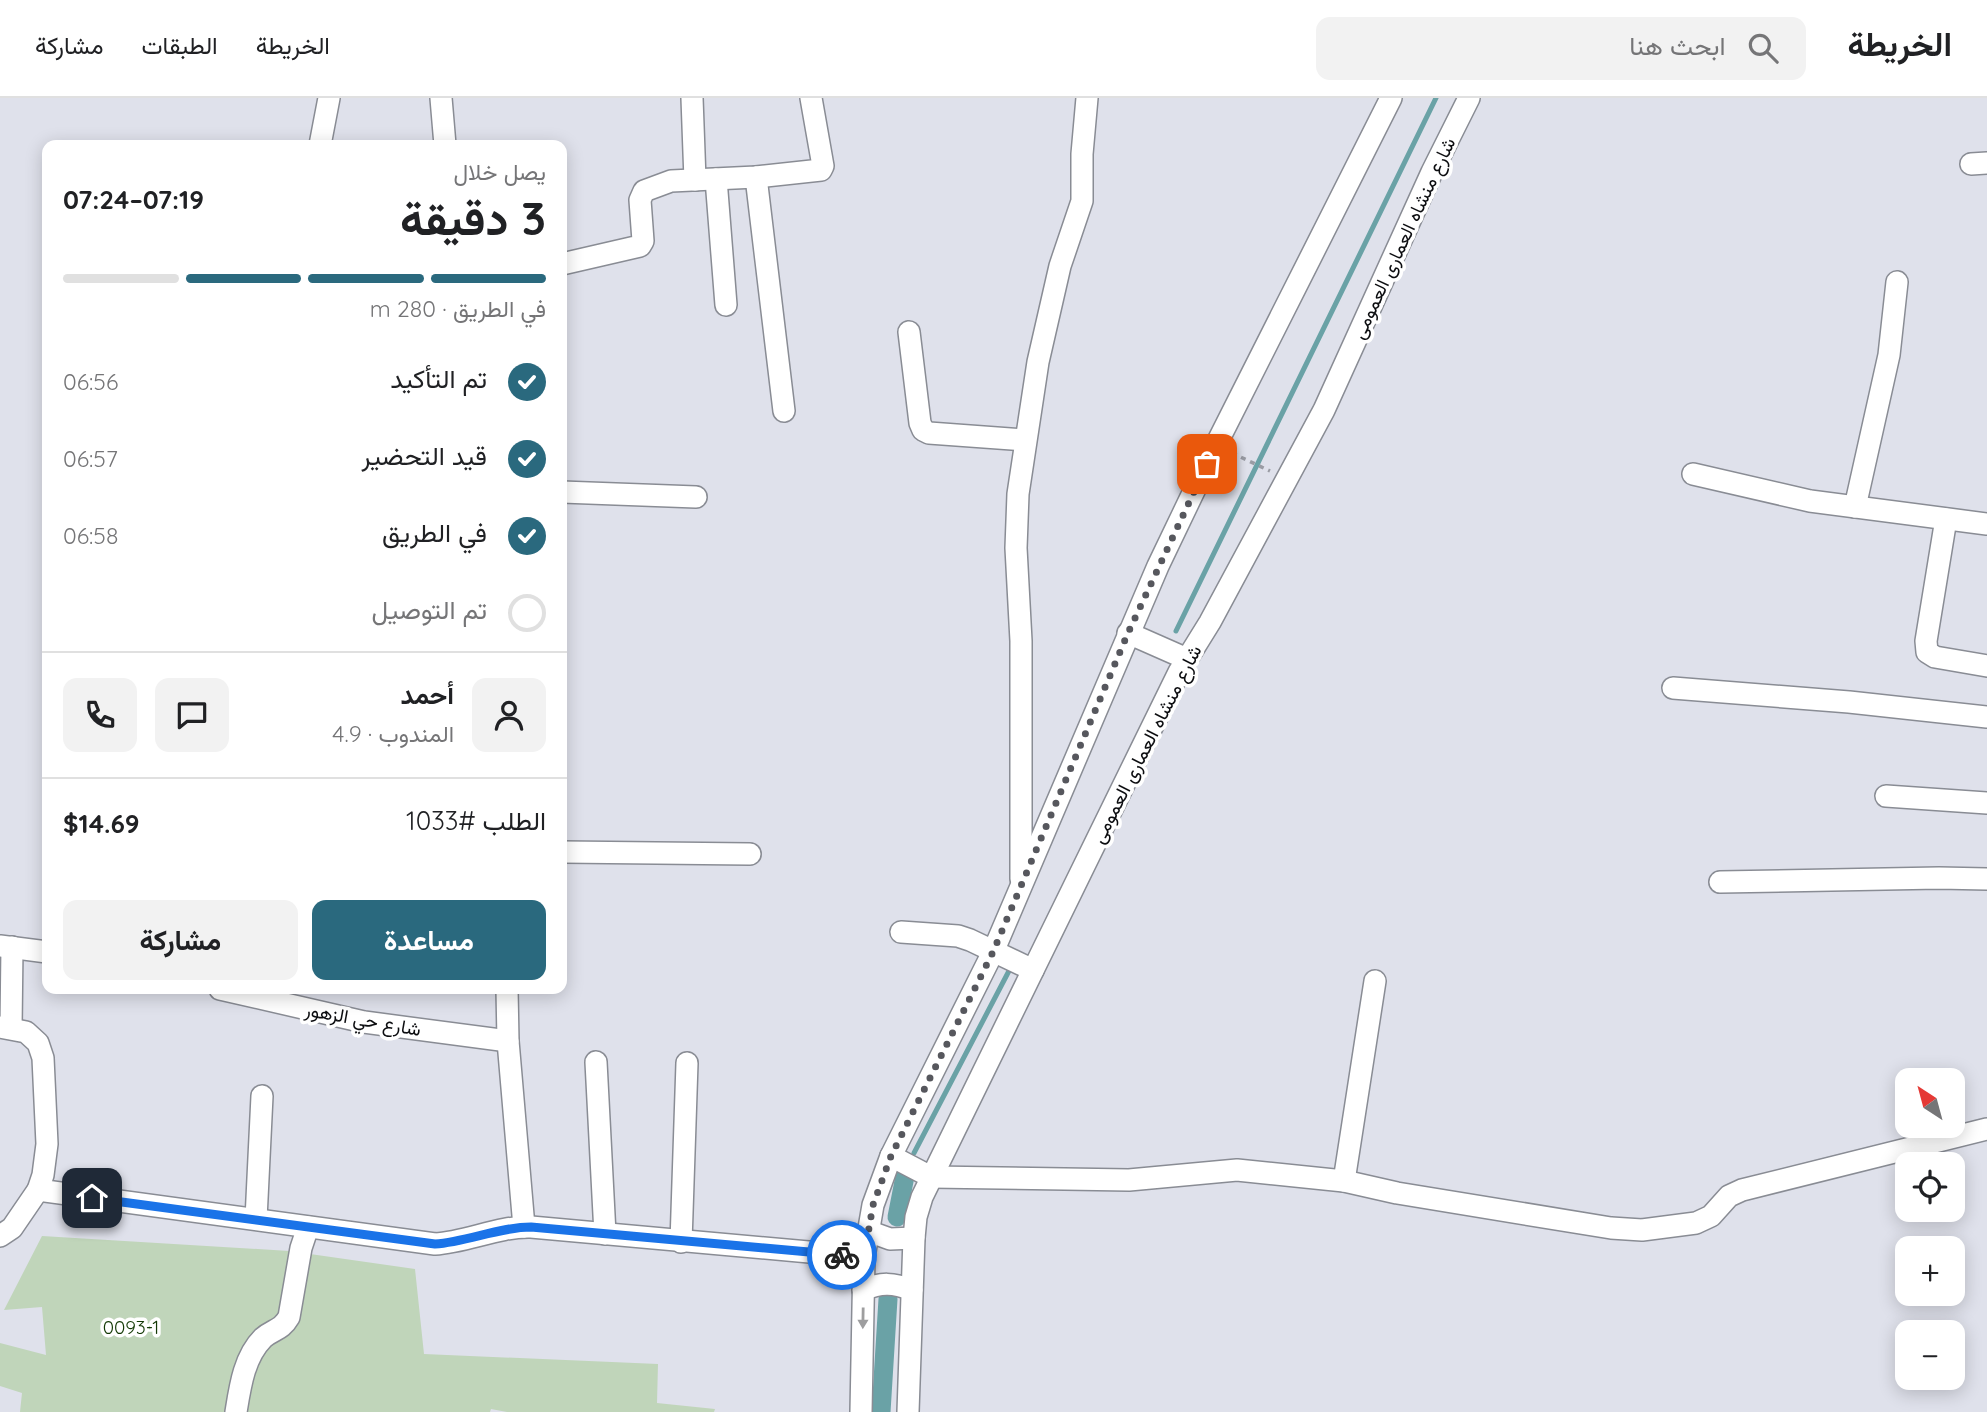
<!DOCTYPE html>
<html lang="ar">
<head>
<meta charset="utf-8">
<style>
  body { margin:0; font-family:Quicksand,Vazirmatn,sans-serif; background:#f2f2f2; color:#202124; direction:rtl; height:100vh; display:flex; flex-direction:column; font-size:26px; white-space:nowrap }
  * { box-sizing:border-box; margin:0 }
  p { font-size:23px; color:#757577 }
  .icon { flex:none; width:38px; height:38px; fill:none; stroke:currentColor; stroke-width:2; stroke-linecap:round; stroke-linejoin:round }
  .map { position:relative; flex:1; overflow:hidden; direction:ltr }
  .drawer { position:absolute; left:42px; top:42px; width:525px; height:854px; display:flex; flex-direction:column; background:#fff; border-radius:14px; box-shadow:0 4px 18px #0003; direction:rtl }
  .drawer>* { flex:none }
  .needle { width:46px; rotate:324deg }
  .controls { position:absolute; left:1895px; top:970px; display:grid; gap:14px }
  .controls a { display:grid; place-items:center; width:70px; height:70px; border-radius:14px; background:#fff; box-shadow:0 4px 18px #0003; font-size:35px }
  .pin { position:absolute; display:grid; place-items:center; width:60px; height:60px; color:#fff; margin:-30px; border-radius:14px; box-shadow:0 4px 10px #0006 }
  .courier { position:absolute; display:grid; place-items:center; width:70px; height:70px; margin:-35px; border:5px solid #1a73e8; border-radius:50%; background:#fff; color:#222; box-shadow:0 2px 9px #0007 }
  .summary em { font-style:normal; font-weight:700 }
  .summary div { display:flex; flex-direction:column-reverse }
  .summary { display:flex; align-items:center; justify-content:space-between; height:119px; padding:0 21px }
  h1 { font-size:46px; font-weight:700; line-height:52px }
  .bar { display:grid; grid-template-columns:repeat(4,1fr); gap:10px 7px; align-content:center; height:84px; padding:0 21px }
  .bar i { height:9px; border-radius:5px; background:#e0e0e0 }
  .bar .on { background:#2a697e }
  .bar p { grid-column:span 4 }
  .line { display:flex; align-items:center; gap:18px; padding:0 21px; border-top:2px solid #e0e0e0 }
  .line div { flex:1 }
  .round { display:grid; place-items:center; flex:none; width:74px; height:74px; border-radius:14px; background:#f2f2f2 }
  ol { padding:0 21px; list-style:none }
  li { display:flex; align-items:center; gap:21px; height:77px }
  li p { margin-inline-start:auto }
  li .icon { padding:7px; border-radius:50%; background:#2a697e; color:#fff; stroke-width:4 }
  li:last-child { color:#757577 }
  li i { width:38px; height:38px; border:4px solid #e0e0e0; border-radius:50% }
  .button { display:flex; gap:14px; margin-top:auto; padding:14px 21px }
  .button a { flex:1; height:80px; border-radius:14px; background:#2a697e; color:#fff; font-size:28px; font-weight:700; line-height:80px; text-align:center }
  .button a+a { background:#f2f2f2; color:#202124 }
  header { display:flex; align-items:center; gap:42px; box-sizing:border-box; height:98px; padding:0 35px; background:#fff; border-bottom:2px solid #e0e0e0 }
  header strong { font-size:33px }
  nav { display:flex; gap:38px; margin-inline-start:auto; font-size:24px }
  .search { width:490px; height:63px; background:#f2f2f2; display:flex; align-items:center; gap:18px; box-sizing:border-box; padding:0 24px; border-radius:14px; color:#757577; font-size:26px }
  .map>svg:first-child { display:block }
  .green { fill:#c0d5ba }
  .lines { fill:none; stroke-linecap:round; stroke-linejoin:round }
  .stream { stroke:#6aa2a6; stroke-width:5 }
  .canal { stroke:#6aa2a6; stroke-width:19 }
  .minor-casing { stroke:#898c94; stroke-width:24 }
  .path { stroke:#9a9ca4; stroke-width:3.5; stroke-dasharray:5 5; stroke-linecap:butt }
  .minor { stroke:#fff; stroke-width:21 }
  .oneway { fill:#9e9e9f }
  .done { stroke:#56575d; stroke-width:7; stroke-dasharray:0 12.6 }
  .route { stroke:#1a73e8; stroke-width:9 }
  .labels { text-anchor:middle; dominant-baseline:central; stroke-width:7; stroke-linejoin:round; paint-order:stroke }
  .street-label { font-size:19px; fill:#0c0d10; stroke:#fff }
  .park-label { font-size:19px; fill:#133905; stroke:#fff }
</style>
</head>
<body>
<header>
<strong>الخريطة</strong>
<div class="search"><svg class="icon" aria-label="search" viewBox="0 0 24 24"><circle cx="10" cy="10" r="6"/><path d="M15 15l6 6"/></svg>ابحث هنا</div>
<nav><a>الخريطة</a><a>الطبقات</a><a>مشاركة</a></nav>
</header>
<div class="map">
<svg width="1987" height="1314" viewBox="0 0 1987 1314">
  <rect width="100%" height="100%" fill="#dfe1eb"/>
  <polygon class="green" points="42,1138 289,1153 415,1171 424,1256 658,1266 657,1305 715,1311 714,1314 507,1314 491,1311 490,1314 20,1314 22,1295 0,1288 0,1245 46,1257 42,1209 4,1212"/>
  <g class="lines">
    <g class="stream">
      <polyline points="1176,533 1436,0"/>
      <polyline points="914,1055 1011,869"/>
    </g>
    <g class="canal">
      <polyline points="897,1119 906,1073"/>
      <polyline points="881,1314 888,1201"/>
    </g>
    <g class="minor-casing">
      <g id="minor">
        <polyline points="441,0 445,47"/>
        <polyline points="692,0 695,82"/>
        <polyline points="320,47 329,0"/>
        <polyline points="1971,66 1987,65"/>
        <polyline points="756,79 784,313"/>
        <polyline points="716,81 726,207"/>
        <polyline points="562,166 640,148 643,143 640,102 644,93 671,83 756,79 821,72 823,68 811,0"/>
        <polyline points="909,234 920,325 923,332 929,335 1025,342"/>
        <polyline points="1693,376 1810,403 1987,426"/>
        <polyline points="562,394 696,399"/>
        <polyline points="1855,409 1889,257 1897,184"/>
        <polyline points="1946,421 1926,543 1927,554 1935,559 1987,568"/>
        <polyline points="1128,535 1187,561"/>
        <polyline points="1673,590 1849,604 1987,619"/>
        <polyline points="1886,698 1987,705"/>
        <polyline points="562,754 750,756"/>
        <polyline points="1021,781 1021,543 1016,450 1018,396 1038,264 1060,168 1082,103 1082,56 1087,0"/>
        <polyline points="1720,784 1939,780 1987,781"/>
        <polyline points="901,834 958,838 970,842 1033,872"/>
        <polyline points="0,848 47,854"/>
        <polyline points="220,891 364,924 508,943"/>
        <polyline points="507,891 508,943 524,1129"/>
        <polyline points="0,929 26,934 38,945 43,960 47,1046 43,1077 38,1092 12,1130 0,1138"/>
        <polyline points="11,930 12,849"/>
        <polyline points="596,964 605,1136"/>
        <polyline points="891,1058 931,1079 1129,1082 1237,1072 1344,1083 1397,1095 1611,1130 1642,1132 1696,1125 1711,1118 1729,1098 1742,1092 1987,1031"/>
        <polyline points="1344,1083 1375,883"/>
        <path d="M38,1092L435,1146C467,1144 499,1128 531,1129L864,1159"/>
        <polyline points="256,1121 262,998"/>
        <polyline points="868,1133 890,1141 914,1140"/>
        <polyline points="681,1144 687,965"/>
        <path d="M863,1192C881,1184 894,1185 912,1192"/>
        <path d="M236,1314C240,1289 244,1259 263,1240C273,1231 281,1233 289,1219L301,1150L308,1129"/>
        <polyline points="861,1314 864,1159 873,1107 891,1058 993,854 1158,468 1216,347 1391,0"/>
        <polyline points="908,1314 914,1140 916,1119 922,1099 1179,574 1210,524 1324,312 1432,74 1469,0"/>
      </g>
    </g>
    <polyline class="path" points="1232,355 1270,373"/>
    <use href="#minor" class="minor"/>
  </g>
  <defs><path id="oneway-solid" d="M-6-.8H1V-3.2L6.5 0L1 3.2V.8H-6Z" transform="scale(1.75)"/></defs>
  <use class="oneway" href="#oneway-solid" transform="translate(863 1220) rotate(91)"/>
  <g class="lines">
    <polyline class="done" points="842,1157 864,1159 873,1107 891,1058 993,854 1128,535 1207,366"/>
    <path class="route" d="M92,1100L435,1146C467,1144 499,1129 531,1129L842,1157"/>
  </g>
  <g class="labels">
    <g class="street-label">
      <text transform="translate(1403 140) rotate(-65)">شارع منشاه العمارى العمومى</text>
      <text transform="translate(1146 646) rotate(-63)">شارع منشاه العمارى العمومى</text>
      <text transform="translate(363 921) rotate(10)">شارع حي الزهور</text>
    </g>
    <g class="park-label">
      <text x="131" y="1229">0093-1</text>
    </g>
  </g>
</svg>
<div class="controls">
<a><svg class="needle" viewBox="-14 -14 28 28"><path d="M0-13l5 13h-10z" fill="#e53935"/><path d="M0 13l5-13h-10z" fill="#757577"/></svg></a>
<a><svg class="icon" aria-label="locate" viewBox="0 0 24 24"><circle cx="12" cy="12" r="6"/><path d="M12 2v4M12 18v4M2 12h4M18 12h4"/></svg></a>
<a>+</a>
<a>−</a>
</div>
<div class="pin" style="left:1207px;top:366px;background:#ea580c"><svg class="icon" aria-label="bag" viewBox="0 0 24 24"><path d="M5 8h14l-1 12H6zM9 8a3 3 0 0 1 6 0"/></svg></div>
<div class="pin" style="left:92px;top:1100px;background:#1f2937"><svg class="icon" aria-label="home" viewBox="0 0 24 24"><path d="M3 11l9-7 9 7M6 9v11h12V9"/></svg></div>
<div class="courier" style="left:842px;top:1157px"><svg class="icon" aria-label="bike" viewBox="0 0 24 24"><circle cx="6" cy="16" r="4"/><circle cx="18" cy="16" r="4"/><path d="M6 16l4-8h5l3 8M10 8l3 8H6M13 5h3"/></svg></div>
<section class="drawer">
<div class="summary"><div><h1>3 دقيقة</h1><p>يصل خلال</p></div><em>07:19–07:24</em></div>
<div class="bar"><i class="on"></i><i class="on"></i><i class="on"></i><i></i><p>في الطريق · 280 m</p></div>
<ol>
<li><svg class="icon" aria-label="check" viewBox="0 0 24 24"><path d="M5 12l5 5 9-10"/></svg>تم التأكيد<p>06:56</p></li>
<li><svg class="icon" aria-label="check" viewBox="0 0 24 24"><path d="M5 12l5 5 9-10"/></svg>قيد التحضير<p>06:57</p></li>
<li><svg class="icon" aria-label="check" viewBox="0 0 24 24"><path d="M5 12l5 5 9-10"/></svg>في الطريق<p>06:58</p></li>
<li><i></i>تم التوصيل</li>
</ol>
<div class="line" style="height:126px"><a class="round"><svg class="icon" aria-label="person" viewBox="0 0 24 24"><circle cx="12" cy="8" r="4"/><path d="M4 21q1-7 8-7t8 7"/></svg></a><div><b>أحمد</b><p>المندوب · 4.9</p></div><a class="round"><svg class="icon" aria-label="chat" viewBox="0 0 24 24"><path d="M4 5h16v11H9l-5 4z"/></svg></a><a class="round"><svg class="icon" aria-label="phone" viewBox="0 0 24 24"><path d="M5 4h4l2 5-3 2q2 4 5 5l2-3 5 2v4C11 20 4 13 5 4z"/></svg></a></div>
<div class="line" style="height:91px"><div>الطلب #1033</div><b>$14.69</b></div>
<div class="button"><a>مساعدة</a><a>مشاركة</a></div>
</section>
</div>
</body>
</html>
